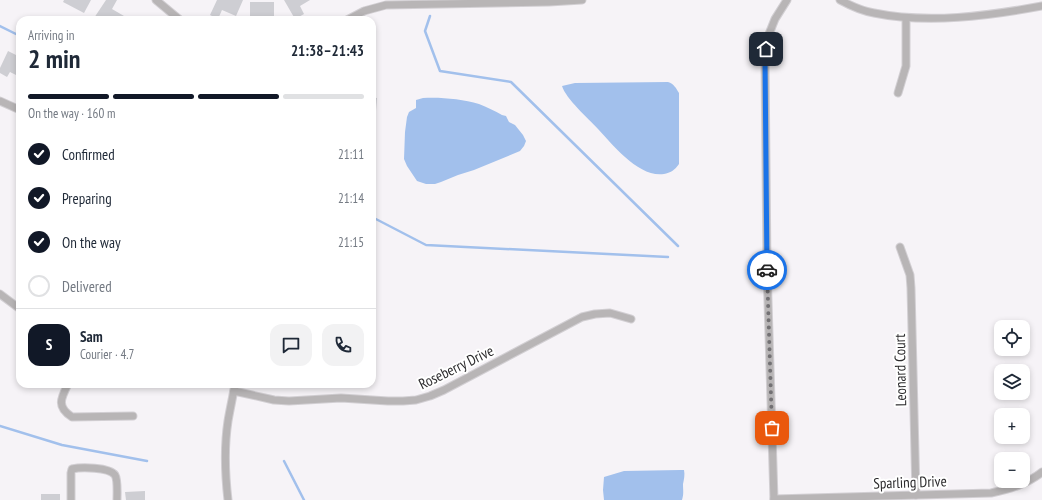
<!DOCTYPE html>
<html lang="en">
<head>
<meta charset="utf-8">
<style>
  body { margin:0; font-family:"PT Sans Narrow",sans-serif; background:#f2f2f3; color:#1f2937; height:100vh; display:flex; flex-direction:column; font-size:15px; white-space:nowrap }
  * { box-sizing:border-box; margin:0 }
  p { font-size:13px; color:#747a83 }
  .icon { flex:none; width:22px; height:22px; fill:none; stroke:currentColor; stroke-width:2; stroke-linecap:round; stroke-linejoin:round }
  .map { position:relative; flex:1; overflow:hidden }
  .panel { position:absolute; left:16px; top:16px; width:360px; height:372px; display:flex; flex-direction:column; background:#fff; border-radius:12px; box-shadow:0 2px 6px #0003 }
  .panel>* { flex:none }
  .tools { position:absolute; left:994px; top:320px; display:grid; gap:8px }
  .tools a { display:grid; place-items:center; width:36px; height:36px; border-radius:8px; background:#fff; box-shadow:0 2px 6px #0003; font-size:20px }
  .pin { position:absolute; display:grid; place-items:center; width:34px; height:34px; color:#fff; margin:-17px; border-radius:8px; box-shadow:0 2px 6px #0006 }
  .courier { position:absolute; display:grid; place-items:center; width:40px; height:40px; margin:-20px; border:3px solid #1a73e8; border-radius:50%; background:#fff; color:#222; box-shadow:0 1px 5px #0007 }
  .head em { font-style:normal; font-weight:800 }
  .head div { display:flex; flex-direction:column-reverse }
  .head { display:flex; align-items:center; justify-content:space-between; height:68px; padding:0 12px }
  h1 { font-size:26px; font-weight:800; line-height:30px }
  .bar { display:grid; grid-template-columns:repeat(4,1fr); gap:6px 4px; align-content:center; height:48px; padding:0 12px }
  .bar i { height:5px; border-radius:3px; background:#e0e1e3 }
  .bar .current { background:#111827 }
  .bar p { grid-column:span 4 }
  .line { display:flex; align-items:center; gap:10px; padding:0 12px; border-top:1px solid #e0e1e3 }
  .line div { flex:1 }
  .round { display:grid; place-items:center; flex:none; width:42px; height:42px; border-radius:12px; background:#f2f2f3 }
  ol { padding:0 12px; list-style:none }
  li { display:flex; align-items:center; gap:12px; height:44px }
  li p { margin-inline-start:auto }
  li .icon { padding:4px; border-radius:50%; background:#111827; color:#fff; stroke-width:4 }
  li:last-child { color:#747a83 }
  li i { width:22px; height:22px; border:2px solid #e0e1e3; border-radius:50% }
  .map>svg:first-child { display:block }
  .water { fill:#a2c0ec }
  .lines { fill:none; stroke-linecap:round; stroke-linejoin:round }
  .stream { stroke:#a2c0ec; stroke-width:2.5 }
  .building { fill:#ceced3 }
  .minor-casing { stroke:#d2cfd3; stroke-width:9 }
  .minor { stroke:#b8b5b6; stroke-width:7 }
  .done { stroke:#737174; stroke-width:4; stroke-dasharray:0 7.2 }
  .route { stroke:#1a73e8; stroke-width:5 }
  .labels { text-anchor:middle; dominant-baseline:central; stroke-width:4; stroke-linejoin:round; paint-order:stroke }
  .street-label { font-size:15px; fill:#2c2b2d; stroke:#fff }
</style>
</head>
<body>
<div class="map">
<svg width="1042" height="500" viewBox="0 0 1042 500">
  <rect width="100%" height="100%" fill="#f6f3f7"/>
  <g class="water">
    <path d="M668,82C674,84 676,88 679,93V164C675,170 670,173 664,174C639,178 613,145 598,129C588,118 566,99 562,86L575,83Z"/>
    <path d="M423,98C441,97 462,99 479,104C487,107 495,111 502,115L506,116L509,122L515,125L523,135L526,141L524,146L520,151L474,170L458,175L441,182L435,184H426L417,181L407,166L404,159L405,132L407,117L409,112L416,108V100Z"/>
    <path d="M680,470H684C685,475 684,479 683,484C683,490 684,494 682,500H604L603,490L604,477L624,471Z"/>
  </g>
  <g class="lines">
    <g class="stream">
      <polyline points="430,16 425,31 440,71 511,82 678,246"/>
      <polyline points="0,26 20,36"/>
      <polyline points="372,217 426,245 668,257"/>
      <polyline points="0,426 62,445 147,461"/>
      <polyline points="284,461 304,500"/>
    </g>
  </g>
  <g class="building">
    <polygon points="64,0 91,0 84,13 63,2"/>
    <polygon points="106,0 117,0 112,9 124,16 121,20 97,20 94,18"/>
    <polygon points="217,0 243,0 236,16 222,10 218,19 210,15"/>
    <polygon points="284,0 310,0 300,6 304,14 295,19"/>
    <polygon points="250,2 274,2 274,19 250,20"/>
    <polygon points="8,51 20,57 20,77 10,72 7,77 0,73 0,68"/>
    <polygon points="372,97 377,98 375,123 372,122"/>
    <polygon points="145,491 145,500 126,500 125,492"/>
    <rect x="41" y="494" width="19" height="6"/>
  </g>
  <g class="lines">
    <g class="minor-casing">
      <g id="minor">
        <polyline points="156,0 180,20"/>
        <path d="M840,0C851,6 862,11 874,13C928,24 988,16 1042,6"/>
        <polyline points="347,20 364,11 386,5 549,2 582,0"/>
        <polyline points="898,93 906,66 906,18"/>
        <polyline points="0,101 20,110"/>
        <polyline points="900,247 910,275 911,288 916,495"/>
        <polyline points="0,294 20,309"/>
        <path d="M68,384C61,398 56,407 72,417L133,416"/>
        <polyline points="234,391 274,400 289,401 341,398 388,401 403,401 416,400 430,396 444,390 582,317 595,314 610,313 631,319"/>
        <path d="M774,499L991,493C1010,489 1027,484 1042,472"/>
        <path d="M71,500V473L72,469C81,467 109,467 115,475C118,480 117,494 117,500"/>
        <path d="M228,500C225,474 224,447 228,421C230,409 233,396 235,384"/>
        <polyline points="774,500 767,268 765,60 767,39 775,19 787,0"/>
      </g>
    </g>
    <use href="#minor" class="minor"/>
  </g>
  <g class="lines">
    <polyline class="done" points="767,270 772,428"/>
    <polyline class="route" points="766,49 765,60 767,270"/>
  </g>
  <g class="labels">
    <g class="street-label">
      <text transform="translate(456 367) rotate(-26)">Roseberry Drive</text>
      <text transform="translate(900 370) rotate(-91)">Leonard Court</text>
      <text transform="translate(910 482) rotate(-2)">Sparling Drive</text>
    </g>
  </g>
</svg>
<div class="tools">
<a><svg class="icon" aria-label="locate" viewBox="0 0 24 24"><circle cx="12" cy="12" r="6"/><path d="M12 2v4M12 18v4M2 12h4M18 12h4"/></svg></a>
<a><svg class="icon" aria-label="layers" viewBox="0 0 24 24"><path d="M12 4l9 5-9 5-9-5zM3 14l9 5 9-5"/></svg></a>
<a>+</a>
<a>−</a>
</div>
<div class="pin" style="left:772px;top:428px;background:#ea580c"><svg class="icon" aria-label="bag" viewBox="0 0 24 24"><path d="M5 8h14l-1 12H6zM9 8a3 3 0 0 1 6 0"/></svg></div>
<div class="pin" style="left:766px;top:49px;background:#1f2937"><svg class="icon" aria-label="home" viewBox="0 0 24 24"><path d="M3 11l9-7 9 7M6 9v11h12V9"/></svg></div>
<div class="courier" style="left:767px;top:270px"><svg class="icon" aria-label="car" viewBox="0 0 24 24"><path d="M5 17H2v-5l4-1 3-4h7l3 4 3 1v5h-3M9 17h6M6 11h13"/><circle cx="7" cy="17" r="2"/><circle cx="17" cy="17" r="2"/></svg></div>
<section class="panel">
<div class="head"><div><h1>2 min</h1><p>Arriving in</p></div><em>21:38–21:43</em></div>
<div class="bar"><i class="current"></i><i class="current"></i><i class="current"></i><i></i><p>On the way · 160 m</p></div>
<ol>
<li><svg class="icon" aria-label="check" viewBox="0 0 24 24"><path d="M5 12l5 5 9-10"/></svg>Confirmed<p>21:11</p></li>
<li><svg class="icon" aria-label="check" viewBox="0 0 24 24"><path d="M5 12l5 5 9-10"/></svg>Preparing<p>21:14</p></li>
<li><svg class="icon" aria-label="check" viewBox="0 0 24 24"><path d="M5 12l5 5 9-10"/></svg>On the way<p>21:15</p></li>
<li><i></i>Delivered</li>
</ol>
<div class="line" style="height:72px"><b class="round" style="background:#111827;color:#fff">S</b><div><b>Sam</b><p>Courier · 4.7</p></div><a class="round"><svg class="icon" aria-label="chat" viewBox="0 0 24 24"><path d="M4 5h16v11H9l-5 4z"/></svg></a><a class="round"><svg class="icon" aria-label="phone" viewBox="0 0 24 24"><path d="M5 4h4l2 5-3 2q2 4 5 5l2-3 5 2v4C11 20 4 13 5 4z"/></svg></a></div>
</section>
</div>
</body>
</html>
